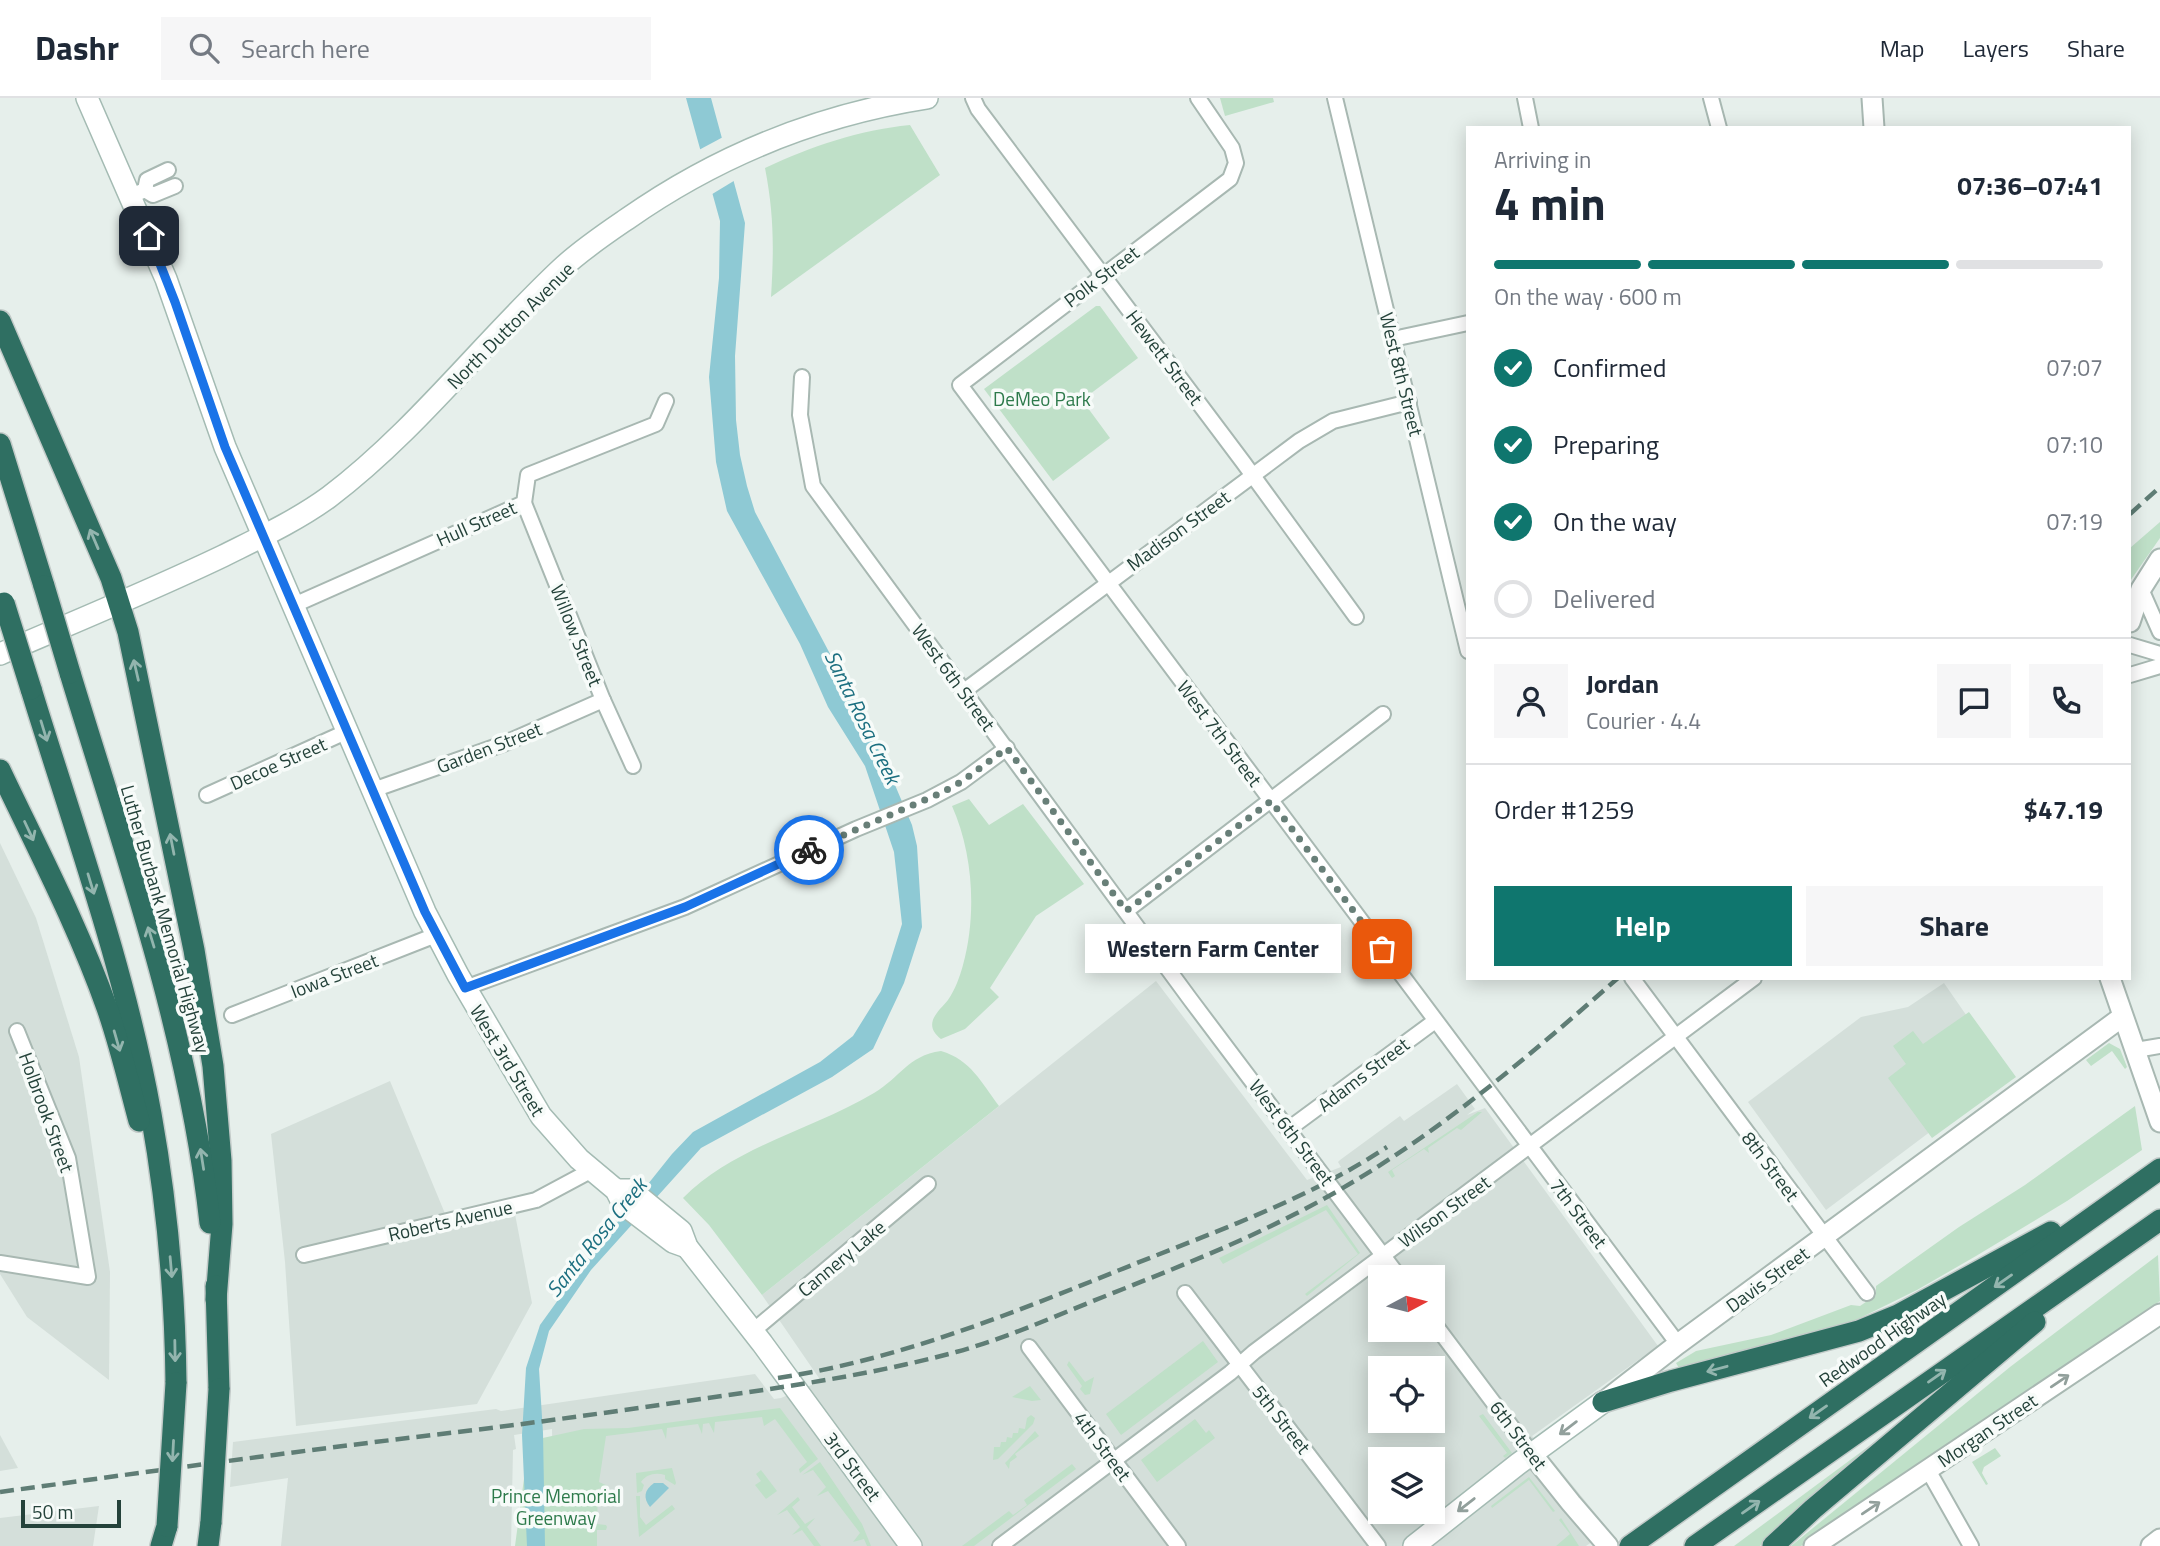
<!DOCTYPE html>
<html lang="en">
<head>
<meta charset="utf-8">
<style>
  body { margin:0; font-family:"Titillium Web",sans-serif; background:#f6f6f7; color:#1f2937; height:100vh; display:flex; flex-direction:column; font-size:26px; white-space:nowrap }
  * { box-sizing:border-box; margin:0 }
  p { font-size:23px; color:#747a83 }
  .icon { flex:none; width:38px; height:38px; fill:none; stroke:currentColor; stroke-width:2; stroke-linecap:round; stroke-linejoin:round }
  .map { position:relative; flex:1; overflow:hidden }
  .details { position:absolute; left:1466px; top:28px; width:665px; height:854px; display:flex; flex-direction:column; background:#fff; border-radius:0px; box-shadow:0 4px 18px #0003 }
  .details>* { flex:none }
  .needle { width:46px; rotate:83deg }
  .tools { position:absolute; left:1368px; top:1167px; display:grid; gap:14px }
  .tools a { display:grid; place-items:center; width:77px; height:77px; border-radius:0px; background:#fff; box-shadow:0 4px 18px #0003; font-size:35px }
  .scale { position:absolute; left:21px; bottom:18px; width:100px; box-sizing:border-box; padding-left:7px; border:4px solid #24423a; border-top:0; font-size:19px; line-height:24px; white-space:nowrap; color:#24423a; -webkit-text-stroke:5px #f7fbf9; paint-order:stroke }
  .pin { position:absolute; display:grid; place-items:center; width:60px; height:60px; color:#fff; margin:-30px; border-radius:14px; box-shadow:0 4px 10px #0006 }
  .courier { position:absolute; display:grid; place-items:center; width:70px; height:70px; margin:-35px; border:5px solid #1a73e8; border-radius:50%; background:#fff; color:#222; box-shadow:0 2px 9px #0007 }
  .bubble { position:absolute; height:49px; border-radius:0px; background:#fff; box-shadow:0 4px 18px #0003; font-size:23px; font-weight:700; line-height:49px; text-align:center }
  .overview em { font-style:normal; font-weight:700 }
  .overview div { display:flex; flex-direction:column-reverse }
  .overview { display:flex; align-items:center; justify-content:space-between; height:119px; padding:0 28px }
  h1 { font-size:46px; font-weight:700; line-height:52px }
  .bar { display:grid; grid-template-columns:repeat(4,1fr); gap:10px 7px; align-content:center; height:84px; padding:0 28px }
  .bar i { height:9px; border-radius:5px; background:#e0e1e3 }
  .bar .selected { background:#0f766e }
  .bar p { grid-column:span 4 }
  .line { display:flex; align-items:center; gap:18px; padding:0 28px; border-top:2px solid #e0e1e3 }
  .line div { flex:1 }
  .round { display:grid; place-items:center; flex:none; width:74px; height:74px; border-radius:0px; background:#f6f6f7 }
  ol { padding:0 28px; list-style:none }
  li { display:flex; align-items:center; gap:21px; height:77px }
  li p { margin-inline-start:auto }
  li .icon { padding:7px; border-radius:50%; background:#0f766e; color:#fff; stroke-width:4 }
  li:last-child { color:#747a83 }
  li i { width:38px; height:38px; border:4px solid #e0e1e3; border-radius:50% }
  .cta { display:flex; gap:14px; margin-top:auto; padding:14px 28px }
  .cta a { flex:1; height:80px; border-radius:0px; background:#0f766e; color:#fff; font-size:28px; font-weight:700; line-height:80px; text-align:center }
  .cta a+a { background:#f6f6f7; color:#1f2937 }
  header { display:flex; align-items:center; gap:42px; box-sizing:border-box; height:98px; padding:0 35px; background:#fff; border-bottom:2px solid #e0e1e3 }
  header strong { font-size:33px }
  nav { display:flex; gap:38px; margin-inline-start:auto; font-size:24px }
  .search { width:490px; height:63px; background:#f6f6f7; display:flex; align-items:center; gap:18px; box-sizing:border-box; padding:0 24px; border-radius:0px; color:#747a83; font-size:26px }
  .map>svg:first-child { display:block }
  .built { fill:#d4dfda; fill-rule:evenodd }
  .green { fill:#bfe0c8 }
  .water { fill:#8ec9d4 }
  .pier { fill:#e6efeb }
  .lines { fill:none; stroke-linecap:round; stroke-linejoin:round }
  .minor-casing { stroke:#a8b8b2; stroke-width:18 }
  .tertiary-casing { stroke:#a8b8b2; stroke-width:23 }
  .secondary-casing { stroke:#a4bbb3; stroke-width:24 }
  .motorway-casing { stroke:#c2cac8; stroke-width:24 }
  .minor { stroke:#fff; stroke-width:14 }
  .tertiary { stroke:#fff; stroke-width:19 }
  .secondary { stroke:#fff; stroke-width:21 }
  .motorway { stroke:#2f6f62; stroke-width:21 }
  .rail { stroke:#5f7d75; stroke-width:4.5; stroke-dasharray:14 7; stroke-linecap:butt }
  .motorway-bridge-casing { stroke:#c2cac8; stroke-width:24; stroke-linecap:butt }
  .motorway-bridge { stroke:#2f6f62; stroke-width:21 }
  .oneway { stroke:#93b5ae }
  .oneway2 { stroke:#92a09c }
  .done { stroke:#687f78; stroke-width:7; stroke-dasharray:0 12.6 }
  .route { stroke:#1a73e8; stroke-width:9 }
  .labels { text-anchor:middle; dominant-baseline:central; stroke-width:7; stroke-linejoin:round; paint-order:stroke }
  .street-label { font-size:19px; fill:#24423a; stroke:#f7fbf9 }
  .park-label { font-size:19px; fill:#2d7a4b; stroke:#f7fbf9 }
  .water-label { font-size:21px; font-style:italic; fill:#1c6f80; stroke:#f7fbf9 }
</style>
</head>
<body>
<header>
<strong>Dashr</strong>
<div class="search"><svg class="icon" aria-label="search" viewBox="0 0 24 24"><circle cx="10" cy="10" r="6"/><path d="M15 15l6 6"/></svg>Search here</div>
<nav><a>Map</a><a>Layers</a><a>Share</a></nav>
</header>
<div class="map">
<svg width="2160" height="1448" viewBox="0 0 2160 1448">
  <rect width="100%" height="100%" fill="#e6efeb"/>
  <g class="built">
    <polygon points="0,745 36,820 79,959 110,1174 109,1282 27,1219 0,1176"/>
    <path d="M1156,883L1307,1082L1341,1069L1338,1064L1340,1062L1400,1018L1404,1023L1457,986L1475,1011L1467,1017L1485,1010L1658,1248L1532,1338L1609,1432L1586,1448H554L552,1331L514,1337L516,1351L513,1352L511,1448H281L288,1380L230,1389L233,1344L496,1311L501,1313L755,1276L774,1301L781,1300L821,1283L762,1197ZM1381,1180H1433V1232H1381ZM1381,1270H1433V1323H1381ZM1381,1362H1433V1414H1381Z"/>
    <polygon points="1944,885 2007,976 1826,1112 1748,1004 1861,919 1908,909"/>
    <polygon points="390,983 451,1130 479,1126 515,1116 532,1205 477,1306 296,1328 285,1164 271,1036"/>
    <polygon points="0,1337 18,1370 0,1373"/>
    <polygon points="99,1408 93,1448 0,1448 0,1420"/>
  </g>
  <g class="green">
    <polygon points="1220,0 1273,0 1274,4 1225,18"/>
    <path d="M910,27L940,77L771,199C774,151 774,116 765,70C812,48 859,32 910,27Z"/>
    <polygon points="1096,208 1100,208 1138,260 1082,302 1110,340 1053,383 984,291"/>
    <polygon points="2160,424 2160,440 2130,483 2130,450"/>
    <path d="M969,701L989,727L1023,706L1084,786L1036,818L990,890L999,899L965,931L941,941C922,926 938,914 948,902C955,892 960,878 963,867C977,816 973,755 952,708Z"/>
    <polygon points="1969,914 2016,979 1932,1040 1888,980 1906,966 1893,948 1913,933 1923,946"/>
    <polygon points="2109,945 2120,951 2127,969 2125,971 2112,953 2091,968 2086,962"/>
    <path d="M941,953C971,962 981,984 999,1008L762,1197L709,1127L683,1100C735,1048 812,1032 874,995C901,979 907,958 941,953Z"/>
    <polygon points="2135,1008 2142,1052 2067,1103 1976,1158 1917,1192 1856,1222 1679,1270 1676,1265 1696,1253 1771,1237 1851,1207 1860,1208 1876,1197 1876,1188 1959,1129 2025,1087"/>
    <polygon points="1478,1014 1482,1014 1461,1032 1457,1030 1428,1050 1429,1055 1424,1051 1392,1072 1395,1078 1392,1080 1388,1074"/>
    <polygon points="1327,1107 1360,1155 1307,1198 1305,1196 1358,1156 1326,1112 1223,1166 1219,1160"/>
    <polygon points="2158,1157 2160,1203 1801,1448 1791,1448 2010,1269"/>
    <polygon points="1203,1243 1218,1264 1121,1337 1106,1316"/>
    <polygon points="1069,1263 1085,1284 1094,1279 1090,1296 1085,1297 1080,1291 1082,1288 1067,1267"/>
    <polygon points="1030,1288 1041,1302 1032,1303 1012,1299"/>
    <polygon points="1927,1305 1760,1448 1734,1448"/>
    <polygon points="780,1310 818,1361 800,1375 799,1371 807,1364 775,1321 764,1328 762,1319 715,1324 714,1335 709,1325 703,1326 702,1336 698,1326 667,1330 666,1341 662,1331 606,1338 599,1384 608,1388 598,1391 597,1426 606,1427 607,1429 606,1432 597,1432 597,1448 515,1448 529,1343 584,1331 628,1330"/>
    <polygon points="1483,1316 1512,1355 1505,1360 1503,1358 1507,1355 1479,1318"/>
    <polygon points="1031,1317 1035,1320 1033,1326 998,1361 993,1362 994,1349 1000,1349 1001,1344 1006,1344 1007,1339 1012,1340 1013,1335 1018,1335 1019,1330 1025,1331 1027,1320"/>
    <polygon points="1195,1321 1206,1335 1209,1332 1215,1340 1157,1384 1141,1362"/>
    <polygon points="1035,1333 1039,1338 1015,1356 1017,1359 1010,1364 1009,1371 1005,1365 1008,1362"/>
    <polygon points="1995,1350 2001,1358 1984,1369 1982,1375 1988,1386 1986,1387 1972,1364"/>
    <polygon points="820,1364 862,1426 871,1448 867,1448 864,1441 853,1444 860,1435 828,1393 817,1398 826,1389 813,1372 802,1377"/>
    <polygon points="1072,1366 1076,1371 974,1448 962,1448 1009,1413 1013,1417 1027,1407 1024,1402"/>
    <path d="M672,1370L676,1385L675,1387L665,1381V1377C656,1374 646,1376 641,1384L644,1387L642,1393L637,1395L636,1375Z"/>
    <polygon points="761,1372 777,1393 766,1401 755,1387 761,1383 756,1376"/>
    <polygon points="1529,1379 1555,1413 1553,1414 1529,1382 1492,1410 1491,1408"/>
    <polygon points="636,1398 640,1398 640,1419 646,1427 672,1407 675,1411 639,1439"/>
    <polygon points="798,1399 800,1402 792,1409 805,1426 815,1420 807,1429 821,1448 814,1448 802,1432 792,1437 800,1429 787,1412 777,1417"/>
    <polygon points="1561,1420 1579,1448 1556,1448 1570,1436 1559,1422"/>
  </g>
  <g class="water">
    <polygon points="686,0 711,0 745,125 735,258 736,322 740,357 747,388 755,414 847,588 889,673 912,727 917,748 922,829 904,885 873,951 832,979 701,1050 591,1172 549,1233 539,1271 543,1335 545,1448 527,1448 522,1337 526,1270 540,1227 584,1166 672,1056 693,1034 820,964 853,938 881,893 902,826 894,754 865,668 828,609 800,546 727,413 716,364 709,279 719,180 720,123"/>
    <path d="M654,1385H663L669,1390L650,1409C643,1400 644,1392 654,1385Z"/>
  </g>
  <polygon class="pier" points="725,38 737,81 709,98 697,53"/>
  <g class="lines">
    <g class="minor-casing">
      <g id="minor">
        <polyline points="973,0 978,11 1243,364 1356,519"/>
        <polyline points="1198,0 1232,50 1236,65 1230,81 960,287 1678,1246"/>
        <polyline points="1335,0 1468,553"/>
        <polyline points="1525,0 1531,30"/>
        <polyline points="1711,0 1719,30"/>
        <polyline points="145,92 147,82 168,72"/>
        <polyline points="131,98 145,92 153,97 175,88"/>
        <polyline points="1393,241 1468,225"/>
        <polyline points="802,279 800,317 813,388 1190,901 1400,1180"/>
        <polyline points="524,405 603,602 633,668"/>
        <polyline points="2141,491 2160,534"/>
        <polyline points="294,507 524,405 528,377 656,326 666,303"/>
        <polyline points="2130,547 2160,556"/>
        <polyline points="2130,577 2160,568"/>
        <polyline points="964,593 1299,343 1333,323 1409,304"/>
        <polyline points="373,692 503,646 603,602"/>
        <polyline points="207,697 348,633"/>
        <polyline points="1126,813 1383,616"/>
        <polyline points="1632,880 1867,1195"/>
        <polyline points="465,890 685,809 856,731 927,702 961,684 1007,650"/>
        <polyline points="232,917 436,837"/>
        <polyline points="2136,952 2160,948"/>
        <polyline points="1290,1030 1435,923"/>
        <polyline points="304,1157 536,1102 592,1072"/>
        <polyline points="0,1165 88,1179 68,1060 17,933"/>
        <polyline points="1185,1195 1378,1448"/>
        <polyline points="1433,1224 1532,1356"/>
        <polyline points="753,1233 928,1086"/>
        <polyline points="1029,1249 1178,1448"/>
        <polyline points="1928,1372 1971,1448"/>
        <polyline points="1000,1448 1230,1275 1254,1254 1754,880"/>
      </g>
    </g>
    <g class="tertiary-casing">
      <g id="tertiary">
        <polyline points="1872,0 1874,30"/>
        <polyline points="2130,524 2141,491 2160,461"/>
        <polyline points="2110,880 2160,1024"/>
        <polyline points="1606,1302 1678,1246 2122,919"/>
        <polyline points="1532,1356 1571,1405 1608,1448"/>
        <polyline points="1814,1448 2160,1216"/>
        <polyline points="2151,1448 2160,1441"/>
      </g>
    </g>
    <g class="secondary-casing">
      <g id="secondary">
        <polyline points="87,0 166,181 225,349 425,814 458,877 541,1018 579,1061 616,1092 623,1106 673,1144 687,1149"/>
        <path d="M0,556C74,524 150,493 223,458C259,440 296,423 329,399C416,333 482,245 561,171C581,152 605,136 627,121C717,58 818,17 927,0"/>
        <polyline points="616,1092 631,1092 681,1133 687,1149 762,1245 911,1448"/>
        <polyline points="1414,1448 1518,1366 1603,1304"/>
      </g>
    </g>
    <g class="motorway-casing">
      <g id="motorway">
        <polyline points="0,223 111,480 128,534 194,852 213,968 221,1063 222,1126 216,1202"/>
        <polyline points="0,346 44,488"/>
        <path d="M70,575C125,756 189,935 210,1125"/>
        <path d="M31,591C74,731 125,871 151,1016C167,1105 175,1194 176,1285"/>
        <path d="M0,672C37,750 78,828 107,910C120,947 129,986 139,1023"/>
        <polyline points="216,1188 219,1291"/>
        <polyline points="1603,1304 1671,1283 1859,1233 1898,1217 2051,1134"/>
        <polyline points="161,1448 167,1428"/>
        <polyline points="208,1448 211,1424"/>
        <polyline points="1630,1448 2160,1071"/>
        <polyline points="1695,1448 2160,1122"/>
        <polyline points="1773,1448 1813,1411 2035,1224"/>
      </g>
    </g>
    <use href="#minor" class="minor"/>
    <use href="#tertiary" class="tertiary"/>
    <use href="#secondary" class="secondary"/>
    <use href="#motorway" class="motorway"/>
    <g class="rail">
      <polyline points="2130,416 2160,389"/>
      <path d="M778,1280C903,1261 1020,1212 1137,1165C1222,1131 1310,1100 1387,1049"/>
      <path d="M0,1394C153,1373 305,1352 458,1334C542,1324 625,1312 708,1300C792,1288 875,1276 956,1254C1007,1240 1055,1218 1103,1199C1168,1173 1233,1148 1295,1116C1414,1056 1518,968 1618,880"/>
    </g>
    <g class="motorway-bridge-casing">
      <g id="motorway-bridge">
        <polyline points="44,488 70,575"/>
        <polyline points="4,505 31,591"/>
        <polyline points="211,1424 219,1291"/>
        <polyline points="167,1428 176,1285"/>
      </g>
    </g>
    <use href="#motorway-bridge" class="motorway-bridge"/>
  </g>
  <defs><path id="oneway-shaft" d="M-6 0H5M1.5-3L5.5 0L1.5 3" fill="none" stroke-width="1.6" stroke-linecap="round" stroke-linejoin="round" transform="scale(1.75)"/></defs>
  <g class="oneway">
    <use href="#oneway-shaft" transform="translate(94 441) rotate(-113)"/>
    <use href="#oneway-shaft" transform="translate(136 572) rotate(-103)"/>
    <use href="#oneway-shaft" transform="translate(44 633) rotate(73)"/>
    <use href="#oneway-shaft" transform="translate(29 733) rotate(65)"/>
    <use href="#oneway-shaft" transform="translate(172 746) rotate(-101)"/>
    <use href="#oneway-shaft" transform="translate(91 786) rotate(73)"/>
    <use href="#oneway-shaft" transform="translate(151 839) rotate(-107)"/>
    <use href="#oneway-shaft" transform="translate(117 943) rotate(74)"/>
    <use href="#oneway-shaft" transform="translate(202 1061) rotate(-99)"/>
    <use href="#oneway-shaft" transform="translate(171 1169) rotate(85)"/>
    <use href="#oneway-shaft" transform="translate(2003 1183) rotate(145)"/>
    <use href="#oneway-shaft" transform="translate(175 1253) rotate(89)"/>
    <use href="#oneway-shaft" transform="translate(1717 1271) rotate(165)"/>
    <use href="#oneway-shaft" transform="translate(1937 1278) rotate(-35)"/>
    <use href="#oneway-shaft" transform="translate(1818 1314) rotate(145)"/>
    <use href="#oneway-shaft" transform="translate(173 1353) rotate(93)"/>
    <use href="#oneway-shaft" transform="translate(1751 1409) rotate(-35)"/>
  </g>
  <g class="oneway2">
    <use href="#oneway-shaft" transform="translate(2060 1283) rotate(-34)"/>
    <use href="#oneway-shaft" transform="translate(1568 1330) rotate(143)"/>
    <use href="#oneway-shaft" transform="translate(1466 1407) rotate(142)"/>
    <use href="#oneway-shaft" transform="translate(1871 1410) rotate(-34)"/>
  </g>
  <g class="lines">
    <polyline class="done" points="809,752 941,695 961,684 1007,650 1126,813 1271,703 1382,851"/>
    <polyline class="route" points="149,138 175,204 225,349 425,814 465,890 685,809 809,752"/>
  </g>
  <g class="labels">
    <g class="street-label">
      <text transform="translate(1101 178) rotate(-37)">Polk Street</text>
      <text transform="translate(510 227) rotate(-45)">North Dutton Avenue</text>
      <text transform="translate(1165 259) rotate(53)">Hewett Street</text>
      <text transform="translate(1402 276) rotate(76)">West 8th Street</text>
      <text transform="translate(476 425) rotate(-24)">Hull Street</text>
      <text transform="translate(1178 432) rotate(-36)">Madison Street</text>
      <text transform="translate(577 537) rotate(68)">Willow Street</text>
      <text transform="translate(954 579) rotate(54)">West 6th Street</text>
      <text transform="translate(1220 635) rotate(53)">West 7th Street</text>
      <text transform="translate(489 649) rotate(-21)">Garden Street</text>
      <text transform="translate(278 665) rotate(-24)">Decoe Street</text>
      <text transform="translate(166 821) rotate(74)">Luther Burbank Memorial Highway</text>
      <text transform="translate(334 877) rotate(-21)">Iowa Street</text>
      <text transform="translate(508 962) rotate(59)">West 3rd Street</text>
      <text transform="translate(1363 976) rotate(-37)">Adams Street</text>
      <text transform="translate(47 1014) rotate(70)">Holbrook Street</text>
      <text transform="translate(1292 1034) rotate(53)">West 6th Street</text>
      <text transform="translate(1771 1068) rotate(53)">8th Street</text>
      <text transform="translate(1444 1113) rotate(-36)">Wilson Street</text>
      <text transform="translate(1579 1115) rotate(53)">7th Street</text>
      <text transform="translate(450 1122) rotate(-13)">Roberts Avenue</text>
      <text transform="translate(841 1160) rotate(-40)">Cannery Lake</text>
      <text transform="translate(1767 1181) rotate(-36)">Davis Street</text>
      <text transform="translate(1882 1241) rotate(-35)">Redwood Highway</text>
      <text transform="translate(1282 1321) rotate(52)">5th Street</text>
      <text transform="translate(1987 1332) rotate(-34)">Morgan Street</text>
      <text transform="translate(1519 1337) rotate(53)">6th Street</text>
      <text transform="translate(1103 1348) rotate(53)">4th Street</text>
      <text transform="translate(853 1368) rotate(53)">3rd Street</text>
    </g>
    <g class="park-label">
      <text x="1042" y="300">DeMeo Park</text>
      <text x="556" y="1397">Prince Memorial<tspan x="556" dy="22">Greenway</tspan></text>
    </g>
    <g class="water-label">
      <text transform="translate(863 619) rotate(64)">Santa Rosa Creek</text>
      <text transform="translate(596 1139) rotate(-51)">Santa Rosa Creek</text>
    </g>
  </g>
</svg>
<div class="tools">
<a><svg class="needle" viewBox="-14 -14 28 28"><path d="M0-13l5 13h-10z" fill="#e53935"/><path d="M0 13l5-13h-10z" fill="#747a83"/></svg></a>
<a><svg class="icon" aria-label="locate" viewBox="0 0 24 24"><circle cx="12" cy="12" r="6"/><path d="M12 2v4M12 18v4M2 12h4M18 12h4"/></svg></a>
<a><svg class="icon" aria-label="layers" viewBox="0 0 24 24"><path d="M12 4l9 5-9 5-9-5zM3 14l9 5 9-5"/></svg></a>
</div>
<div class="scale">50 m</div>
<div class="pin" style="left:1382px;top:851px;background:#ea580c"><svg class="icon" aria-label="bag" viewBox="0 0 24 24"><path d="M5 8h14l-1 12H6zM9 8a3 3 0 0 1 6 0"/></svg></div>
<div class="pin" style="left:149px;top:138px;background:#1f2937"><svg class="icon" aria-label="home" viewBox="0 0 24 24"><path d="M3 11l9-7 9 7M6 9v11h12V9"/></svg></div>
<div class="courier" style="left:809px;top:752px"><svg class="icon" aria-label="bike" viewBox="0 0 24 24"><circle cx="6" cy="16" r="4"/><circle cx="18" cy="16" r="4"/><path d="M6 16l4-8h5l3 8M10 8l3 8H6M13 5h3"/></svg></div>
<div class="bubble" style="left:1085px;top:826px;width:256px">Western Farm Center</div>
<section class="details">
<div class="overview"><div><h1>4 min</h1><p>Arriving in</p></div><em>07:36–07:41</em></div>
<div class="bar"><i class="selected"></i><i class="selected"></i><i class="selected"></i><i></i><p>On the way · 600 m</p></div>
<ol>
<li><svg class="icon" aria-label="check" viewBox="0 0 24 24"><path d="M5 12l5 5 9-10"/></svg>Confirmed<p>07:07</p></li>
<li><svg class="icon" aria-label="check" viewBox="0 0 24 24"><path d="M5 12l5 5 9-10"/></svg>Preparing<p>07:10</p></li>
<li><svg class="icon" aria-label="check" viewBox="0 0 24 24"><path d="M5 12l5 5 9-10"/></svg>On the way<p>07:19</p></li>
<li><i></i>Delivered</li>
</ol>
<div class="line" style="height:126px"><a class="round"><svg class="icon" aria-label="person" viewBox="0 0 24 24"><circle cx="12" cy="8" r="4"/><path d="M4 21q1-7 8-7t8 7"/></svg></a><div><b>Jordan</b><p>Courier · 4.4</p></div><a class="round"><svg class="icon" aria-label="chat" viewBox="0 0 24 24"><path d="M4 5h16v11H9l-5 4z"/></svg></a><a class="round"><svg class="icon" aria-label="phone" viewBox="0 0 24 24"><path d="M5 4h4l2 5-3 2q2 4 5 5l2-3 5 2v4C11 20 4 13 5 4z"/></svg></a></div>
<div class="line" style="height:91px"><div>Order #1259</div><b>$47.19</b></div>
<div class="cta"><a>Help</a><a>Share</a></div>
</section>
</div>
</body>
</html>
